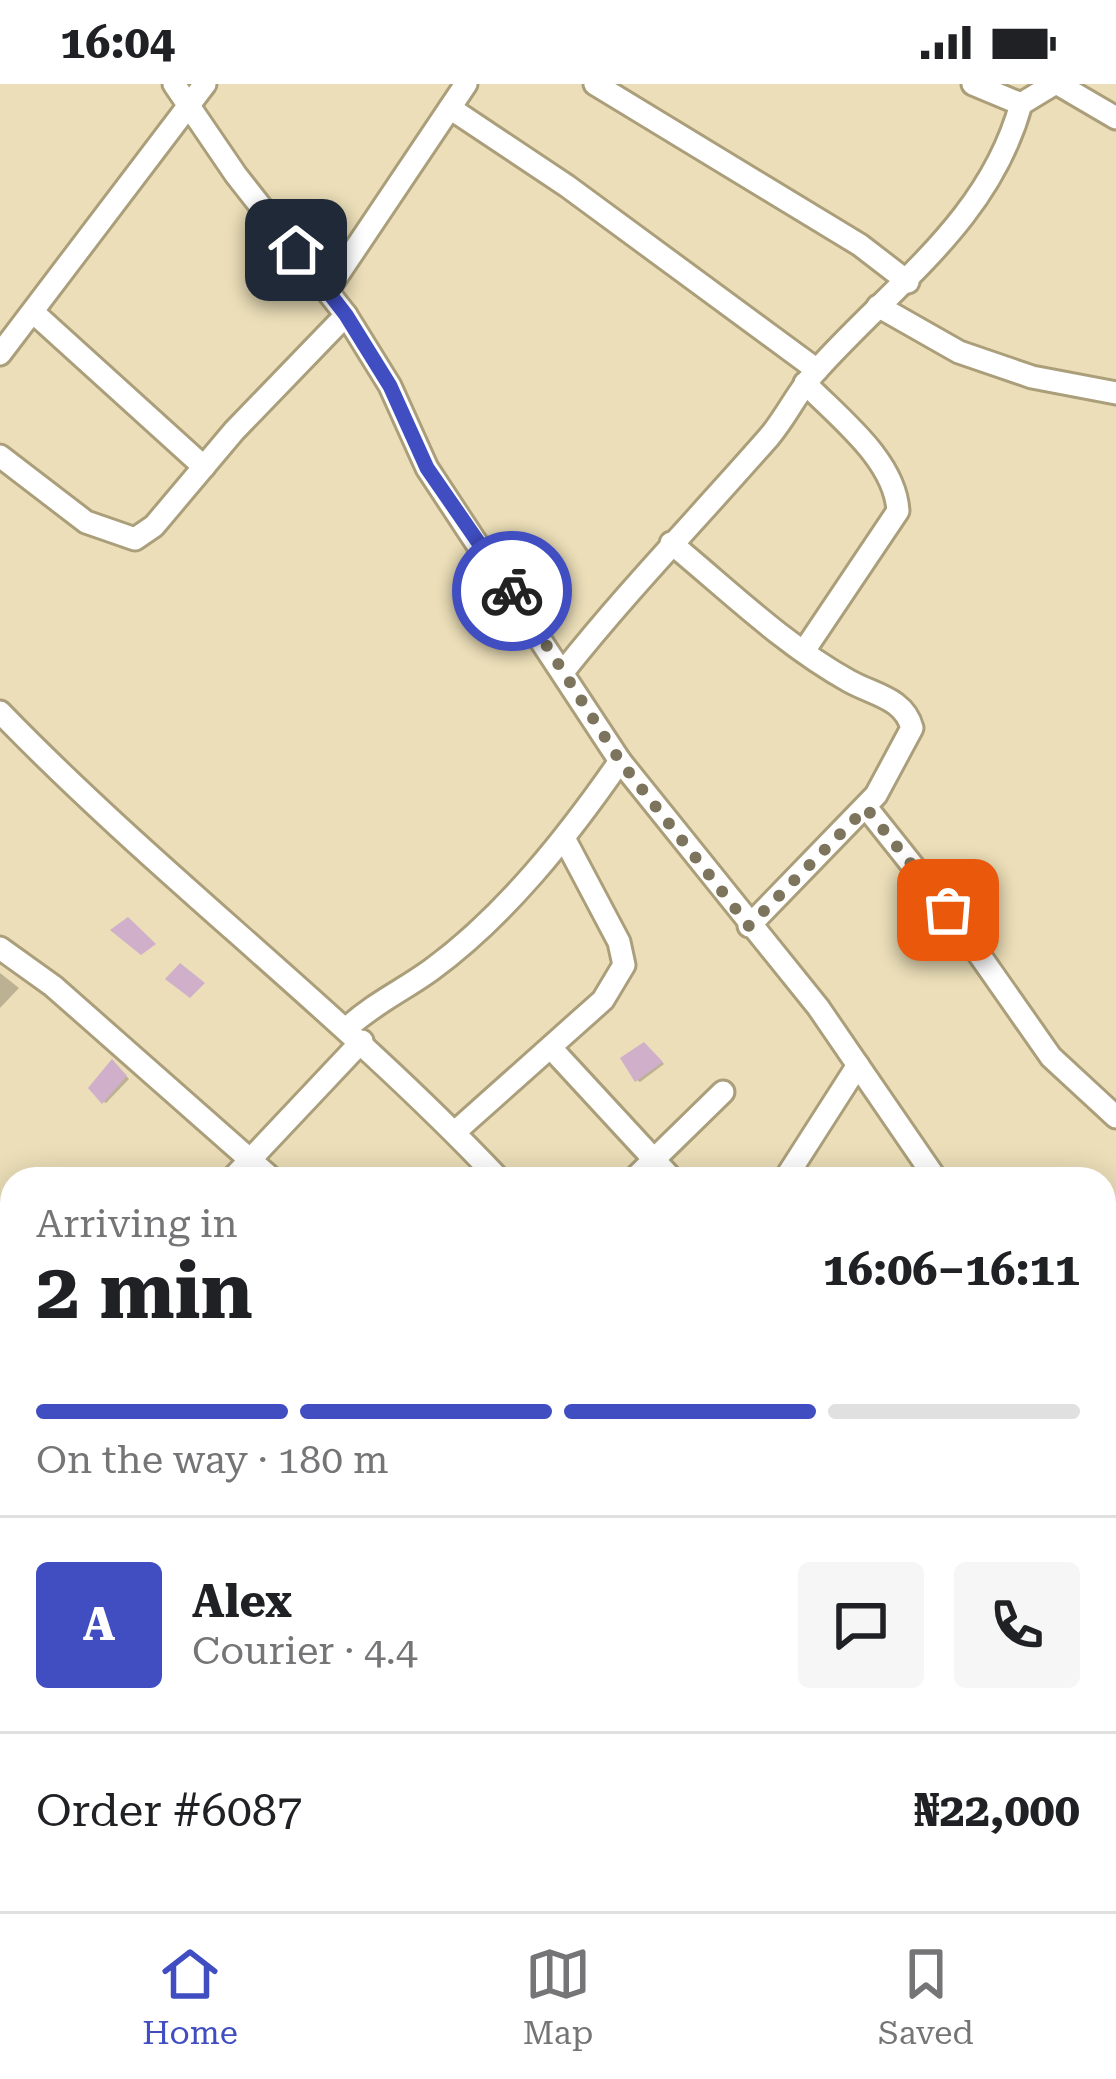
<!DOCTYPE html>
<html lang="en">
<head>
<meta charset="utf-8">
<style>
  body { margin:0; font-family:"Roboto Serif",serif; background:#f6f6f6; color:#202124; height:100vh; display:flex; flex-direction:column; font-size:45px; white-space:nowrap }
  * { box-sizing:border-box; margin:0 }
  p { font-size:39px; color:#757577 }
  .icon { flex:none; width:66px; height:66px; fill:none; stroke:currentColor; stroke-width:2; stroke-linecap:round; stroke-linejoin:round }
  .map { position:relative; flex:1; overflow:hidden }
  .details { position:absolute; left:0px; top:1083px; width:1116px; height:744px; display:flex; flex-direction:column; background:#fff; border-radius:36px 36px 0 0; box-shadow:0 6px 30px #0003 }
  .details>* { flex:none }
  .pin { position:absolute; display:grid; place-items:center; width:102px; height:102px; color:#fff; margin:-51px; border-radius:24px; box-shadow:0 6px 18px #0006 }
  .courier { position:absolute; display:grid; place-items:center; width:120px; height:120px; margin:-60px; border:9px solid #404ec2; border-radius:50%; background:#fff; color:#222; box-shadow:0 3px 15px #0007 }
  .summary em { font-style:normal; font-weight:700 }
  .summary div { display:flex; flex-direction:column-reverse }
  .summary { display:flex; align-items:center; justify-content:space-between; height:204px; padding:0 36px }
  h1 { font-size:78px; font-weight:700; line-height:90px }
  .bar { display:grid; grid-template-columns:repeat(4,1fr); gap:18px 12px; align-content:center; height:144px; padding:0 36px }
  .bar i { height:15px; border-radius:9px; background:#e0e0e0 }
  .bar .selected { background:#404ec2 }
  .bar p { grid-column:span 4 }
  .line { display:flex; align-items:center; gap:30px; padding:0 36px; border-top:3px solid #e0e0e0 }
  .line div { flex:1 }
  .round { display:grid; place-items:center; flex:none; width:126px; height:126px; border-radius:12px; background:#f6f6f6 }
  .status { display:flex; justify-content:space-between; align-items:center; height:84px; padding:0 60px; background:#fff; direction:ltr }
  .status svg { height:33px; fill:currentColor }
  .menu { display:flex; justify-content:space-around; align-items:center; height:168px; border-top:3px solid #e0e0e0; background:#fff; font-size:33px; color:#757577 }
  .menu a { display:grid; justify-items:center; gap:6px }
  .menu .selected { color:#404ec2 }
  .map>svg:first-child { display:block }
  .shadow { fill:#0003 }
  .building { fill:#d0afca }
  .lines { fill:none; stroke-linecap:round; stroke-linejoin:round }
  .minor-casing { stroke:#ab9f7b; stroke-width:27 }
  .minor { stroke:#fff; stroke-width:21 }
  .done { stroke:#7c745d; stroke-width:12; stroke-dasharray:0 21.6 }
  .route { stroke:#404ec2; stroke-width:15 }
</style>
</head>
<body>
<div class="status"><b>16:04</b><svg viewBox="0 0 49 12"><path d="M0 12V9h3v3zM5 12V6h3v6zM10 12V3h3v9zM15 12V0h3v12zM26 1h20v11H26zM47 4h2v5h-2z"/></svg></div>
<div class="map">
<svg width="1116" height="1827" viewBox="0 0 1116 1827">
  <rect width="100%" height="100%" fill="#ebdeb8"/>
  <g class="shadow">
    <polygon points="0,889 19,904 0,924"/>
    <polygon points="648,964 664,980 640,998 637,996"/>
    <polygon points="115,980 129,995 106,1019 104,1018"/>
    <polygon points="1116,1467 1116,1551 1104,1540 1104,1478"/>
    <polygon points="1116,1572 1116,1595 1104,1606 1104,1582"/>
    <polygon points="1116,1731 1116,1751 1104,1755 1104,1732"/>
    <polygon points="1058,1815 1095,1815 1099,1827 1061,1827"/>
  </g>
  <g class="building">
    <polygon points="128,833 156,860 141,871 110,846"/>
    <polygon points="180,879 205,899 190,914 165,895"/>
    <polygon points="644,958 663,978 635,998 620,974"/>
    <polygon points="112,975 127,992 102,1020 88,1004"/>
    <polygon points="1116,1500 1116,1552 1104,1542 1104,1513"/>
    <polygon points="269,1815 297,1815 315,1827 260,1827"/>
  </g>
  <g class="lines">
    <g class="minor-casing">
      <g id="minor">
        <polyline points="174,0 236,91 346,231 390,302 427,384 620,677 818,923 936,1095"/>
        <polyline points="595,0 860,161 908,198"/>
        <polyline points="973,0 1021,20 1054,0"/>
        <polyline points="1058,0 1116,34"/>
        <polyline points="450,24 567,102 817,286"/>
        <polyline points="327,207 466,0"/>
        <polyline points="878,222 959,268 1032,293 1116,309"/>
        <polyline points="33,228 204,383"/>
        <polyline points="0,270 205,0"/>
        <polyline points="0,372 86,438 135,455 154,442 234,347 346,231"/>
        <path d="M671,459C728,506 784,561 849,597C874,611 904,614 912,644L876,711L749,842"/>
        <path d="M804,567L898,427C895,376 839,334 805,299"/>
        <path d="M563,588C628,506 700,432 769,353C787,332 798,306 817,286C894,200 989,137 1021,20"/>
        <path d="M0,628C159,792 342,929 499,1095"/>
        <polyline points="866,723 948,826 1051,973 1116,1033"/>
        <polyline points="0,864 53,902 272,1095"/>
        <path d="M347,944C376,918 402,907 431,886C506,831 568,752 620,677"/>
        <polyline points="552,965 672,1095"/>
        <polyline points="455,1048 603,916 624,881 619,858 565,756"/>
        <polyline points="232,1095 362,957"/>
        <polyline points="634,1095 723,1008"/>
        <polyline points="785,1095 858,981"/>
        <polyline points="0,1335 12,1341"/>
        <polyline points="1104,1375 1116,1391"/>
        <polyline points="1104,1656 1116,1657"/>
        <polyline points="923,1815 934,1827"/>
        <polyline points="886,1827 899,1815"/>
      </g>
    </g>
    <use href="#minor" class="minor"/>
  </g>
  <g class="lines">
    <polyline class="done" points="512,507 620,677 749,842 866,724 948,826"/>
    <polyline class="route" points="296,166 346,231 390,302 427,384 512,507"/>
  </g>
</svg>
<div class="pin" style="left:948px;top:826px;background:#ea580c"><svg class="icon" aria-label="bag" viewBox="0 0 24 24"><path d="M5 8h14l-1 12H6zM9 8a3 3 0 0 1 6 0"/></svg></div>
<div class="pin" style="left:296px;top:166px;background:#1f2937"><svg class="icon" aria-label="home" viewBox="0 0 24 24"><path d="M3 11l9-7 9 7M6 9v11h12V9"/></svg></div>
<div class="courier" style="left:512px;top:507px"><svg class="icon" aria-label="bike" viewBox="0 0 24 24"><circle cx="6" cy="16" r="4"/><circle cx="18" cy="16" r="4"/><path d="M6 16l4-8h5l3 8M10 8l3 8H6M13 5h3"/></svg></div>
<section class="details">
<div class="summary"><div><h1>2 min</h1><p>Arriving in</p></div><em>16:06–16:11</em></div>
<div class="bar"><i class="selected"></i><i class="selected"></i><i class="selected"></i><i></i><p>On the way · 180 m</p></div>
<div class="line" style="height:216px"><b class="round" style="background:#404ec2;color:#fff">A</b><div><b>Alex</b><p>Courier · 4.4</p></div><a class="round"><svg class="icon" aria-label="chat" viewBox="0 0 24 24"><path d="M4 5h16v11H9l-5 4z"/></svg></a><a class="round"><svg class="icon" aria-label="phone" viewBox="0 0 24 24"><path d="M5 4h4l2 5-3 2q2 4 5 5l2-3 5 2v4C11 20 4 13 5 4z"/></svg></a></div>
<div class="line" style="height:156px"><div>Order #6087</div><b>₦22,000</b></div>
</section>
</div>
<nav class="menu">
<a class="selected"><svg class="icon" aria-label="home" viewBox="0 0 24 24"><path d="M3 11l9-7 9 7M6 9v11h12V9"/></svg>Home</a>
<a><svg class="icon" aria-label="map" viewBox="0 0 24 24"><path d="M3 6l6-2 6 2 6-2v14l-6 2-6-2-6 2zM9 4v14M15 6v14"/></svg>Map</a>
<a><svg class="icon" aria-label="saved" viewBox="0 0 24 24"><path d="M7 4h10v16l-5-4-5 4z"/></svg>Saved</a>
</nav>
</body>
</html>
